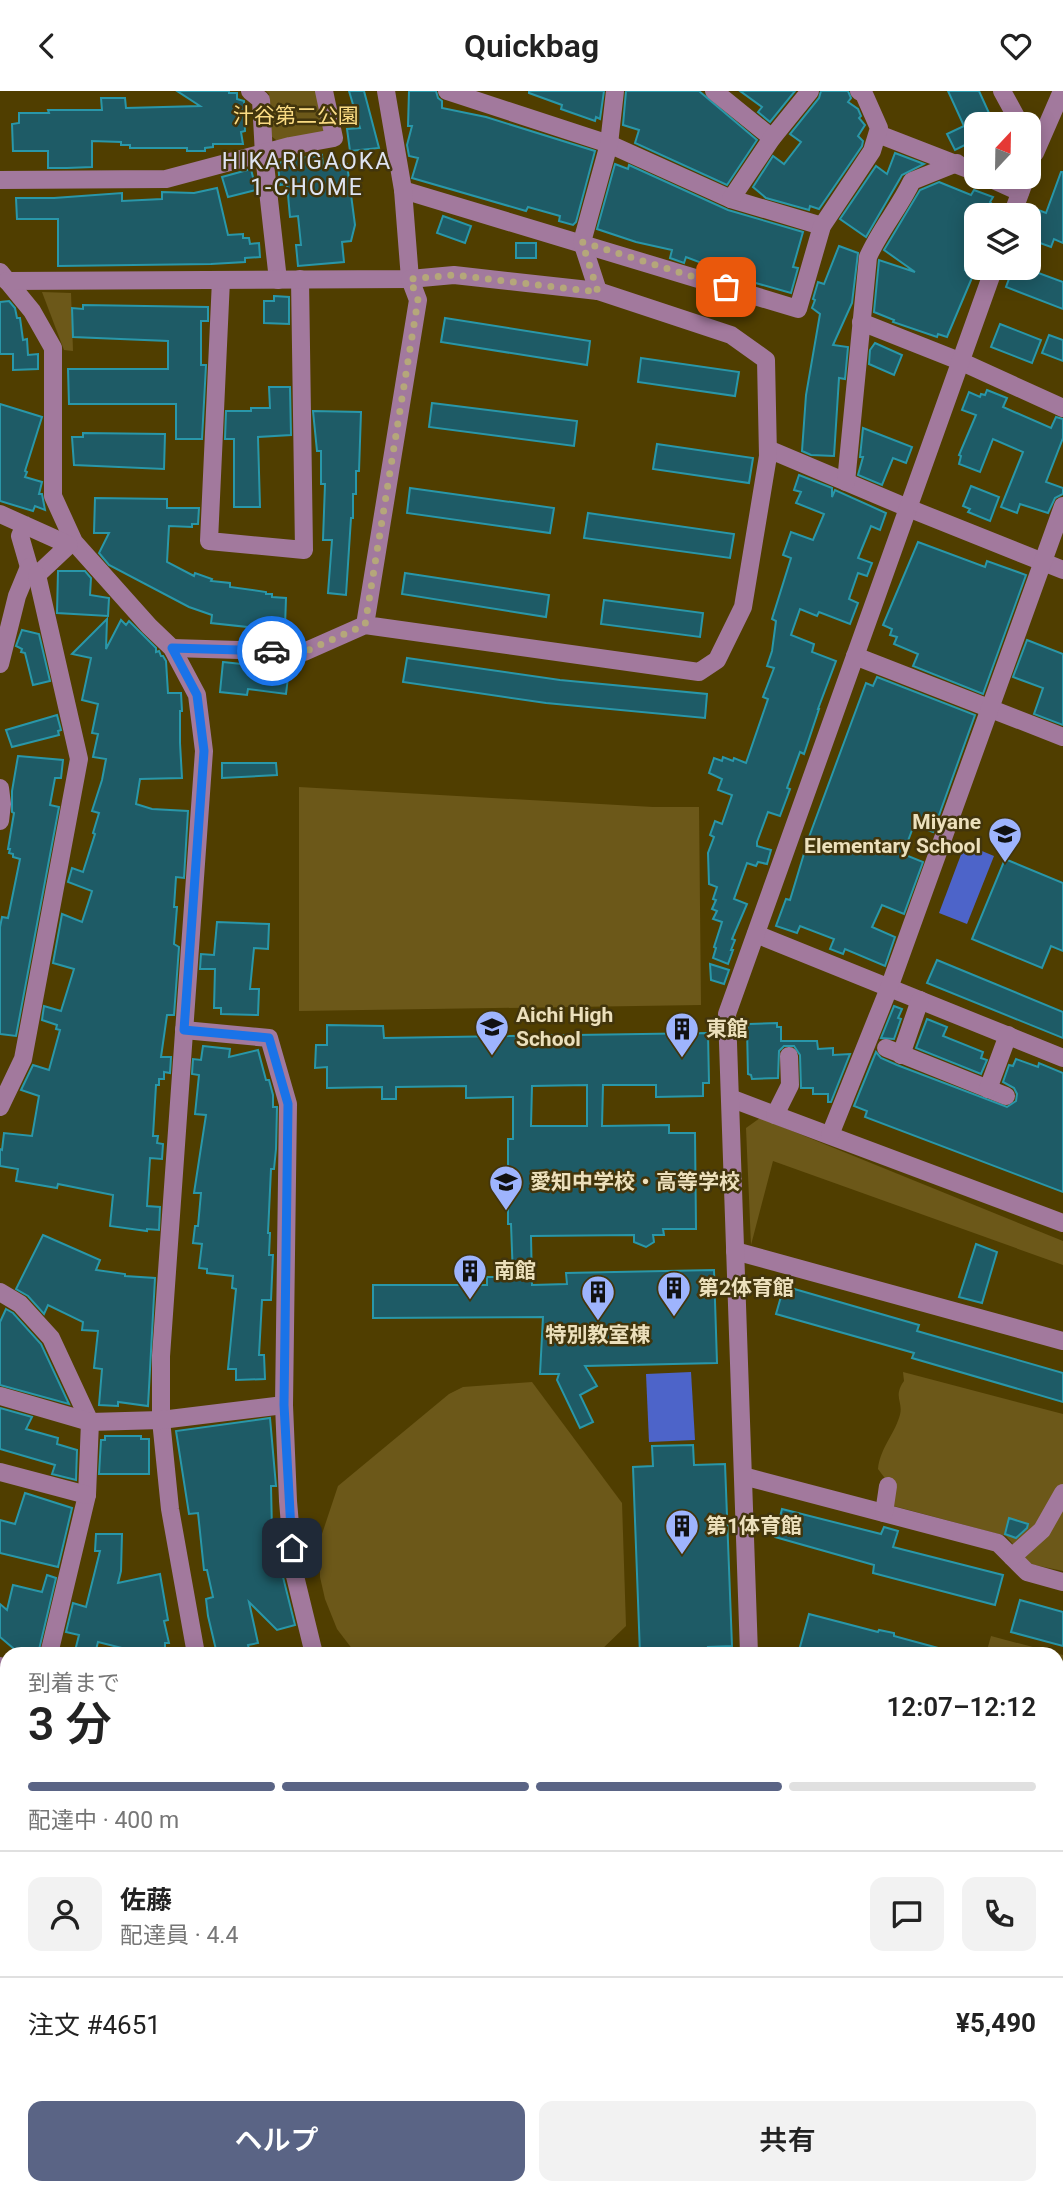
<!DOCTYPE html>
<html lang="ja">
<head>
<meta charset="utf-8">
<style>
  body { margin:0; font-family:Roboto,"Noto Sans JP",sans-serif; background:#f2f2f2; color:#222; height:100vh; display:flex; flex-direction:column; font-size:26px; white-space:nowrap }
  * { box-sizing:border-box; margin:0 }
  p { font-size:23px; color:#767676 }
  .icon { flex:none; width:38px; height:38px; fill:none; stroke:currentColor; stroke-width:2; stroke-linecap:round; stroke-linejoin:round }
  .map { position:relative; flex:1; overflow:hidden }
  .panel { position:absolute; left:0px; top:1556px; width:1064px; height:548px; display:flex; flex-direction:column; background:#fff; border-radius:21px 21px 0 0; box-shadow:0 4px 18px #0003 }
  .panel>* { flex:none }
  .needle { width:46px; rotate:22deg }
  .controls { position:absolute; left:964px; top:21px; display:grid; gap:14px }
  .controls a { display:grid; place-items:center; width:77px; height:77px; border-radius:14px; background:#fff; box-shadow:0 4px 18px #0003; font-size:35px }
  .pin { position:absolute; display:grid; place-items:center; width:60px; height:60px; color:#fff; margin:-30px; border-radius:14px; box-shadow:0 4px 10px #0006 }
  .courier { position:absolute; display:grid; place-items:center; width:70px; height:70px; margin:-35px; border:5px solid #1a73e8; border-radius:50%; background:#fff; color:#222; box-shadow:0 2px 9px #0007 }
  .summary em { font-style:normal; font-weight:600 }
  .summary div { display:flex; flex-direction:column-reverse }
  .summary { display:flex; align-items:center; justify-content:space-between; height:119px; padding:0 28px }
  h1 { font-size:46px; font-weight:600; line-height:52px }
  .bar { display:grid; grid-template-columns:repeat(4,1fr); gap:10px 7px; align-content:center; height:84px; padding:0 28px }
  .bar i { height:9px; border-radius:5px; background:#e0e0e0 }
  .bar .active { background:#5a6485 }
  .bar p { grid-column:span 4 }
  .line { display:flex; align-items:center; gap:18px; padding:0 28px; border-top:2px solid #e0e0e0 }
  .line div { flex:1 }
  .round { display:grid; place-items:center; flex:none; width:74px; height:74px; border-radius:14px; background:#f2f2f2 }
  .primary-button { display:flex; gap:14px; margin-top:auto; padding:14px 28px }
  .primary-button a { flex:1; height:80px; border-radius:14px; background:#5a6485; color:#fff; font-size:28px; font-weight:600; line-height:80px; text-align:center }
  .primary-button a+a { background:#f2f2f2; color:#222 }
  header { display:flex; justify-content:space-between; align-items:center; height:91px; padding:0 28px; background:#fff; font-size:32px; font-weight:600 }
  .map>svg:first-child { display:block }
  .green { fill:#6c5819 }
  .water { fill:#4d64c9 }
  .building { fill:#1e5b66; stroke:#2997a9; stroke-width:2; fill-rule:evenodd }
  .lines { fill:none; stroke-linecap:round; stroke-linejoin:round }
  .minor { stroke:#a2799d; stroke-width:18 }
  .done { stroke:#b5a77a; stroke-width:7; stroke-dasharray:0 12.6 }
  .route { stroke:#1a73e8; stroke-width:9 }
  .labels { text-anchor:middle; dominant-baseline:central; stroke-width:5; stroke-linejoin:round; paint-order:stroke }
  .park-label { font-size:21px; fill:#fadb83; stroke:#42350c }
  .poi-label { font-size:21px; font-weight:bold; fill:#ece0bc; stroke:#42350c; text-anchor:start }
  .neighbourhood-label { font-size:23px; letter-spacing:2px; fill:#dfe4f2; stroke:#42350c }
</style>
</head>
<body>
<header><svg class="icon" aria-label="back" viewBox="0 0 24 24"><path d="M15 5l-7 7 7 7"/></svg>Quickbag<svg class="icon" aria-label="heart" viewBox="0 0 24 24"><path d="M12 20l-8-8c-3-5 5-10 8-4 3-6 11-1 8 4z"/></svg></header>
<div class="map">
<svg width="1063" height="2102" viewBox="0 0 1063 2102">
  <rect width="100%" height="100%" fill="#503e00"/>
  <g class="green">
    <polygon points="266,0 319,0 328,37 324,45 280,52 271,45 269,3"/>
    <polygon points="42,201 71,202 73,260 64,259"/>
    <polygon points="299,696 653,716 699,716 701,914 299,920"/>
    <polygon points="760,1027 1063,1150 1063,1174 773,1070 751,1154 746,1037"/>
    <path d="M903,1281L1063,1323V1480L1030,1473L1006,1445L890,1414L887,1390L878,1378C880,1358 893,1345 899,1327C905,1311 892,1307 904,1290Z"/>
    <polygon points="532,1291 622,1412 626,1535 597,1563 356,1563 337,1538 325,1508 320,1486 320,1449 338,1395 449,1303 463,1296"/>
    <polygon points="991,1545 1063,1564 1063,1697 1057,1696 1057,1563 986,1563"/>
    <polygon points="0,2037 7,2039 7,2096 185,2096 199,2101 200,2097 254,2096 256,2102 0,2102"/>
  </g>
  <g class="water">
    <polygon points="965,753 994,765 967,833 939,822"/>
    <polygon points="691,1281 695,1349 649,1351 646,1283"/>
  </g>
  <g class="building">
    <polygon points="177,0 229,0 229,2 237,2 237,8 244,10 245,40 241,41 243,53 213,53 213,56 205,57 205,60 187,60 187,57 130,57 130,54 121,54 121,51 92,50 92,76 67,77 48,77 48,60 13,60 12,33 19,32 19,22 49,22 48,19 102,19 101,7 125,7 126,17 200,15"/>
    <polygon points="349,0 364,0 379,57 350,60 347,38 360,37"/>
    <polygon points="409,0 436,0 438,7 442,10 442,17 486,26 595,60 576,131 573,134 559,130 560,125 528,116 526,120 412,87 418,67 409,65 407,54 412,35 408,35"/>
    <polygon points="529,0 604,0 600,28 596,26 595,30 561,18 562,14 529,2"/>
    <polygon points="626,0 699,0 757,49 727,94 635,52 639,39 623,34"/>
    <polygon points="740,0 795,0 770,31 758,21 762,16"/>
    <polygon points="821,0 848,0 851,7 848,11 858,18 861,25 859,27 865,34 858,45 863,50 862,55 819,118 810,115 809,119 766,107 753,96 773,65 784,73 801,51 790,43 819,7"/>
    <polygon points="948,0 979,0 994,33 976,33 976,64 971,51 955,59 947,43 964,35"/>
    <polygon points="895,62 924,73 902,84 866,146 840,128 876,75 887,83"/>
    <polygon points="322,64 323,76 347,73 355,134 351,150 342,151 344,171 298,175 296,154 301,154 298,125 290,126 287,93 280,94 278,73 285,69"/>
    <polygon points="615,73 628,78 629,74 728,119 803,141 793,176 798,177 791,202 752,191 686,166 684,172 670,167 672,159 636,151 597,138"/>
    <polygon points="251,78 256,99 228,106 222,86"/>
    <polygon points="1061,81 1063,81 1063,152 1054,148 1051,156 1029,148 1029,139 1036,118 1046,122"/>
    <polygon points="939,91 971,104 974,99 993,106 990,111 993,114 988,124 976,124 976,152 965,179 974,182 947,246 938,243 937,246 893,231 894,229 874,221 879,169 915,181 884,159 920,99"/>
    <polygon points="217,97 228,144 243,143 243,147 249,147 250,153 259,152 260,166 245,167 245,171 211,173 58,175 58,128 17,128 16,107 54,107 122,102 122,110 162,108 162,101 194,102"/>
    <polygon points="443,125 471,135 465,152 437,142"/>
    <rect x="516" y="152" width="20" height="15"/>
    <polygon points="839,155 858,162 852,212 833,254 848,256 845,288 839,287 834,365 811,364 802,360 806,304 820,223 812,217 815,209 813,208 818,191 824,193"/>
    <polygon points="1013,177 1025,177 1063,191 1063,218 1006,196"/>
    <polygon points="274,205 289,206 289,233 264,232 264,210 274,210"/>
    <polygon points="9,210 15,217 17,227 20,227 23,249 27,248 28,264 38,263 38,278 13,279 13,263 0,263 0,211"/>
    <polygon points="83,214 208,216 208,230 201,230 201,274 206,274 202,348 176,348 176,313 69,313 68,278 168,278 168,250 73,246 72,217 83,218"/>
    <polygon points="445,227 590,250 587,274 441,251"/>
    <polygon points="1000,233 1041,249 1032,272 991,256"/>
    <polygon points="1049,244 1063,249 1063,270 1042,262"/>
    <polygon points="875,252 902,264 894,284 869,273 870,259"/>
    <polygon points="641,267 739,281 735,305 638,291"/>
    <polygon points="269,296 290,296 291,344 258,346 260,416 234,416 234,348 225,348 226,320 251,320 251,317 270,317"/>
    <polygon points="987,299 1007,307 1003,316 1051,337 1056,326 1063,328 1063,347 1046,391 1063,397 1063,403 1055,407 1048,422 1020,413 1017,422 1001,416 1023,361 993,348 980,381 959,373 961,365 959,364 976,324 962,319 969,301 980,306 981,303 985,304"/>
    <polygon points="432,312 577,330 574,355 429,336"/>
    <polygon points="0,313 42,326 25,380 27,381 25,386 42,391 39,403 42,403 45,419 35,415 33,420 0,410"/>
    <polygon points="313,320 361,321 359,380 356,380 356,403 353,403 353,427 351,427 346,504 328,502 332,449 323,449 325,393 321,393 321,360 317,360"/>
    <polygon points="863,337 912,356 906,372 893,367 882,394 858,384 863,366 860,366"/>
    <polygon points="83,342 165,343 164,378 74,374 72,346 83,346"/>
    <polygon points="657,353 753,367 749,392 653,378"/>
    <polygon points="799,384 832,397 832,406 835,399 886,422 880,439 871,435 858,467 872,472 867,485 858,482 849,508 858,512 850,533 819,521 817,525 800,518 791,544 814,553 812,561 836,570 818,618 819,618 804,663 800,661 787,697 790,698 780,725 768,721 757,751 757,755 771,759 767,773 758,771 756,775 747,772 734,808 747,813 732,848 735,849 731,859 733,859 728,873 713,867 716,857 714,856 722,831 713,828 717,820 712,818 716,809 713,808 717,796 709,793 708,762 714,746 710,744 715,730 722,733 732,704 718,699 722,688 709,682 714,667 722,670 723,666 733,670 734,667 746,672 768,608 763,606 774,577 767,575 772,560 776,530 772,528 791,467 783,464 791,441 813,449 824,423 796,412 801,401 794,399"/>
    <polygon points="971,395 999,406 990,430 968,421 970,418 963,415"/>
    <polygon points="410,397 554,417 550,442 407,422"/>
    <polygon points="95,407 167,408 167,417 199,417 198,433 192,433 192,436 169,435 167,471 194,485 195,482 212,488 211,490 230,492 230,496 266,501 266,503 272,503 272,506 286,507 285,536 268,535 267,547 246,546 247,536 211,532 212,524 189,516 109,474 99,462 109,442 94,442"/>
    <polygon points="588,422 734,443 730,467 584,447"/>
    <polygon points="918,451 985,476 987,470 1026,484 983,603 913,575 918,563 894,553 897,546 890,544 892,538 883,534"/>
    <polygon points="58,480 85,480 91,487 90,504 109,507 108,525 57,522"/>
    <polygon points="405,482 549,504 546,526 402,503"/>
    <polygon points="604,509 703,522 700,546 601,533"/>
    <polygon points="107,528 106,558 121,529 126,534 129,530 156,557 156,561 159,560 161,565 163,565 166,570 168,602 181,602 182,620 180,620 180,652 182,687 140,688 136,713 152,718 188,720 184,787 176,786 174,816 177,816 174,853 179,856 174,924 167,924 161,966 171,966 170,982 164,981 164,988 159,988 159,994 156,994 153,1045 158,1045 157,1052 163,1053 162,1068 150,1067 147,1115 160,1116 159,1139 147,1138 147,1140 110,1135 113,1104 58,1093 57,1097 16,1090 18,1078 0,1075 0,1058 2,1059 4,1042 32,1045 39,1005 21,999 33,974 49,979 60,939 56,938 57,934 42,929 44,915 61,920 74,878 53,872 62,823 82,831 92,800 68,791 72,777 83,781 95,743 93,742 99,722 92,720 102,689 106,668 93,666 98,643 92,642 98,613 82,609 91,567 72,563"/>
    <polygon points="22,539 39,543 50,590 33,594 25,562 21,561 22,558 16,555"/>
    <polygon points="1027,549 1063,563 1063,634 1034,623 1043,597 1013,586"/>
    <polygon points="407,567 560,589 707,603 705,627 546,612 403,591"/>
    <polygon points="223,571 289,578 286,603 248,598 247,604 220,601"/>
    <polygon points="877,586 975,624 933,741 914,734 903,763 923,771 904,823 882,814 872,836 895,846 885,875 845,858 843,863 830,858 834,848 800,835 797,842 776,835 786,808 790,809 809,746 866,592 873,595"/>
    <polygon points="57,624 61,639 58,640 59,644 12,656 6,639"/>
    <polygon points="18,665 63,669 61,687 55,687 50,714 59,716 16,945 0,943 0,836 2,826 8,827 20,768 13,766 13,763 9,762 10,758 8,758 14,722 12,721 12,700"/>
    <polygon points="222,672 276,672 277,684 222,687"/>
    <polygon points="1005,768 1063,792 1063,860 1051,855 1042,877 972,848"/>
    <polygon points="217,831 269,833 268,858 254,857 250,898 259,898 258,924 221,923 221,917 214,917 215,878 200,878 201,863 214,864"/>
    <polygon points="937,869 1063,921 1063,947 927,892"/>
    <polygon points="710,873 729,879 724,893 711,889"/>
    <polygon points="894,915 902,918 898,927 901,928 894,948 881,947"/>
    <polygon points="927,928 947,936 943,945 983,961 981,967 987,969 981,983 916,957"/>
    <polygon points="777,932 777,936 781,936 781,950 817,950 818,958 833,957 833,964 850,963 831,1011 828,1011 828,1003 813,1003 813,997 801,997 800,964 794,955 784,955 779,960 778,987 752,988 751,984 748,983 747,937 749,933"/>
    <path d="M327,934L383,935L384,947L708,942L709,992H703V1005L656,1006V994H603L602,1035L669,1034V1042H695L696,1138H663L664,1144H653L654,1151L646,1156L634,1151V1144L531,1145L532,1194L567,1193L566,1182L714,1179L717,1272L585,1275L597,1295L580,1304L593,1331L580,1337L557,1289L559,1283H540L543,1226L373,1227V1194H487V1186H513L511,1133H508V1048H513V1006L466,1007V995L396,996V1008H382V996L327,997V976L315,977L316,954H327ZM587,994V1035H531L532,995Z"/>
    <polygon points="203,955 230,958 229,966 258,959 266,989 269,989 273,1004 273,1016 277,1016 276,1058 274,1078 271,1078 268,1142 270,1142 269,1164 273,1164 271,1209 262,1209 259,1264 264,1264 265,1288 236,1289 236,1278 228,1278 236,1198 232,1197 233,1185 207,1182 207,1178 199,1177 202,1153 193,1152 195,1135 198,1135 201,1102 194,1102 206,1024 195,1023 199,984 192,983 193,968 201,969"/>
    <polygon points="876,961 881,967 897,974 1007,1016 1016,1010 1017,1003 1014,997 1003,991 1009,974 1013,975 1016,968 1038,976 1039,972 1063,982 1063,1101 865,1026 867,1020 854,1015"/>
    <polygon points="43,1144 100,1169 96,1179 125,1183 125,1185 155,1187 148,1315 118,1311 118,1315 99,1314 102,1278 94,1277 98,1240 82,1239 83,1231 48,1214 44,1223 28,1205 16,1198"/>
    <polygon points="976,1153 997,1161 982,1212 959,1206"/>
    <polygon points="784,1195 919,1234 917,1240 1063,1282 1063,1311 912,1267 914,1262 776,1223"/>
    <polygon points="6,1218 13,1222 41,1253 69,1313 0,1294 0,1231"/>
    <polygon points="0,1317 32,1326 26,1338 58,1347 57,1353 77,1359 76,1389 52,1383 55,1374 0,1358"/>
    <polygon points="270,1327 276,1395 271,1395 273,1484 282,1482 295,1534 277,1539 249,1511 258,1552 248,1554 249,1558 231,1563 217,1563 208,1525 206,1508 213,1506 207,1479 204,1479 198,1422 189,1423 176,1340"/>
    <polygon points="105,1345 141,1345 141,1348 149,1348 149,1383 99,1383 101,1349 105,1349"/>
    <polygon points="693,1354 694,1374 725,1373 732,1555 708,1556 709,1563 640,1563 633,1376 653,1375 652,1355"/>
    <polygon points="25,1402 72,1417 58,1476 0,1462 0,1429 15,1433"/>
    <polygon points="782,1418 881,1443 884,1436 898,1440 893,1456 1003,1484 995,1514 873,1482 874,1474 775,1446"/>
    <polygon points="1009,1427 1028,1433 1027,1437 1016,1447 1005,1443"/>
    <polygon points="96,1443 122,1443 121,1480 118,1492 160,1483 168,1529 164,1530 169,1552 165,1552 165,1563 130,1563 130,1559 98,1551 95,1563 75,1560 79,1544 66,1541 73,1512 86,1516 100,1460 95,1460"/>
    <polygon points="47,1484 56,1487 38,1563 20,1563 0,1546 0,1513 7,1519 13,1494 42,1501"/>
    <polygon points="1020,1509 1063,1521 1063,1555 1011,1541"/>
    <polygon points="809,1523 878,1541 879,1539 894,1542 894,1545 942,1558 942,1563 798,1563"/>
  </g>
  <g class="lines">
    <g class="minor">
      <polyline points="250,0 261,9 264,64 278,189"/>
      <polyline points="447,0 609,53 731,108 822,135"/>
      <polyline points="714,0 772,47"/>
      <polyline points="1002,0 1020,33"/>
      <polyline points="878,43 976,81"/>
      <polyline points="1035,62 1062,0"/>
      <polyline points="987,86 1020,101"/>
      <polyline points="0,89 166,88 290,55 334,47 324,0"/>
      <polyline points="403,99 798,218 822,135 872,60 879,37 864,3 859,0"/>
      <polyline points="731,108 772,47 810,0"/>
      <polyline points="1012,124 1026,86"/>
      <polyline points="0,181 32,220 53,257 53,405 74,451 149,535 172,557 197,604 204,660 161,1265 161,1329 170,1418 196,1563"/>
      <polyline points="221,189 209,450 304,459 300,188"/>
      <polyline points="7,190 410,188 403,99 386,0"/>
      <polyline points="598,200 582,151 609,53 615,0"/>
      <polyline points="861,231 962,271 1063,317"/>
      <polyline points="768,358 908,417 1063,479"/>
      <path d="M846,391L868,166C880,139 899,117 912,90L957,72"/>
      <polyline points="0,423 69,454 37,484 29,476 20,445 25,434"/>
      <polyline points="172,557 304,561 365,534 418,209 410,188 454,184 598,200 731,244 766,269 768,365 743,516 717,569 699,581 365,534"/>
      <polyline points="855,565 1063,646"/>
      <polyline points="0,573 17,505 29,476"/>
      <polyline points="0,697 2,713 0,730"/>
      <polyline points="756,843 1063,967"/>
      <polyline points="184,939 269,947 288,1013 284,1314 288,1410 294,1481 314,1563"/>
      <polyline points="886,957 1006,1005"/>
      <polyline points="901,964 920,909"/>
      <polyline points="988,998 1008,944"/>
      <polyline points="730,1007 1063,1132"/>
      <polyline points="0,1016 23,968 79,668 37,484"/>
      <polyline points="775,1024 790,994 789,965"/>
      <polyline points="830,1044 889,897 1063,415"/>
      <polyline points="735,1160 1063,1250"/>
      <polyline points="0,1201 20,1213 51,1247 90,1331 87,1404 49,1563"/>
      <polyline points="0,1305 90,1331 161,1329 284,1314"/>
      <polyline points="0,1381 87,1404"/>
      <polyline points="743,1385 998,1452 1027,1481 1063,1491"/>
      <polyline points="884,1422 888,1395"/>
      <polyline points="1012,1466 1042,1439 1063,1402"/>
      <polyline points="749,1563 727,923 994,177"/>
      <polyline points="0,1575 7,1581"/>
      <polyline points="1057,1707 1063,1708"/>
      <polyline points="0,1828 7,1829"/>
      <polyline points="958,2096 968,2102"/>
      <polyline points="262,2102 263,2096"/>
    </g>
  </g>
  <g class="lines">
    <polyline class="done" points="272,560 304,561 365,534 418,209 410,188 454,184 598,201 582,151 726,196"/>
    <polyline class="route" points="272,560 172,557 197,604 204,660 184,939 269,947 288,1013 284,1314 292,1457"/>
  </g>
  <defs>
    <g id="school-pin" transform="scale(1.75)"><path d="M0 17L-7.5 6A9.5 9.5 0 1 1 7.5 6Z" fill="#9eb4fd" stroke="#42350c"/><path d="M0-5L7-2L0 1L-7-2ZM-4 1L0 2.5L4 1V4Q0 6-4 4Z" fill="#111"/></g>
    <g id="building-pin" transform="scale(1.75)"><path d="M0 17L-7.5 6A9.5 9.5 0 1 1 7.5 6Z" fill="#9eb4fd" stroke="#42350c"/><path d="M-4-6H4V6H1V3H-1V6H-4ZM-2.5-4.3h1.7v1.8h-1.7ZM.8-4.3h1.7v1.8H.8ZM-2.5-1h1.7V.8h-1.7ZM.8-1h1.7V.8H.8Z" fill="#111"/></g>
  </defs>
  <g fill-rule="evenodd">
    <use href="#school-pin" x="1005" y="743"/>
    <use href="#school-pin" x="492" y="936"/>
    <use href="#building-pin" x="682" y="938"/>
    <use href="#school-pin" x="506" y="1091"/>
    <use href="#building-pin" x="470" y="1180"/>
    <use href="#building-pin" x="674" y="1197"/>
    <use href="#building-pin" x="598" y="1201"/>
    <use href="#building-pin" x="682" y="1435"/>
  </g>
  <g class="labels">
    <g class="park-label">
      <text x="296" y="25">汁谷第二公園</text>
    </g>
    <g class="poi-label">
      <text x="981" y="731" text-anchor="end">Miyane<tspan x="981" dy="24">Elementary School</tspan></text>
      <text x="516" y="924">Aichi High<tspan x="516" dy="24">School</tspan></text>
      <text x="706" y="938">東館</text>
      <text x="530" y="1091">愛知中学校・高等学校</text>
      <text x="494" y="1180">南館</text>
      <text x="698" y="1197">第2体育館</text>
      <text x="598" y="1244" text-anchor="middle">特別教室棟</text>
      <text x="706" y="1435">第1体育館</text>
    </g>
    <g class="neighbourhood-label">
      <text x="307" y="70">HIKARIGAOKA<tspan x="307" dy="26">1-CHOME</tspan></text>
    </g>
  </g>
</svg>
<div class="controls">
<a><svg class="needle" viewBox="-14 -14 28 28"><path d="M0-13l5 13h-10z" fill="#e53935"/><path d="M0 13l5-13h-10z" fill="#767676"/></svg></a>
<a><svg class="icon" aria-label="layers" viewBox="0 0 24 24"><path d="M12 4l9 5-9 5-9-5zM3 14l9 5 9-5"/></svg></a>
</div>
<div class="pin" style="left:726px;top:196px;background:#ea580c"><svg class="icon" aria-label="bag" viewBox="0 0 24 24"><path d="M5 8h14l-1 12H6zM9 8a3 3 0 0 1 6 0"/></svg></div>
<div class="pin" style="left:292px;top:1457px;background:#1f2937"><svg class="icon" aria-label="home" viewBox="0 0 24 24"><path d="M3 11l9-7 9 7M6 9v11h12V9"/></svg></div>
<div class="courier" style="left:272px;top:560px"><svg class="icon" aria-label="car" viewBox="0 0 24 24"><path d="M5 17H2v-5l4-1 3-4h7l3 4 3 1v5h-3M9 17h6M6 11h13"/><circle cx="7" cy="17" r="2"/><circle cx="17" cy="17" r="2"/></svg></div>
<section class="panel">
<div class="summary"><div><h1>3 分</h1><p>到着まで</p></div><em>12:07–12:12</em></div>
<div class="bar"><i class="active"></i><i class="active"></i><i class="active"></i><i></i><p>配達中 · 400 m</p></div>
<div class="line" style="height:126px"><a class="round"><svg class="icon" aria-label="person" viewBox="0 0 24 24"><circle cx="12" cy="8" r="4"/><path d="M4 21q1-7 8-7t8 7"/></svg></a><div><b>佐藤</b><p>配達員 · 4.4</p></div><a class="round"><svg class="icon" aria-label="chat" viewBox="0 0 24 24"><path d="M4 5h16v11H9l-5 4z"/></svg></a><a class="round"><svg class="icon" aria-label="phone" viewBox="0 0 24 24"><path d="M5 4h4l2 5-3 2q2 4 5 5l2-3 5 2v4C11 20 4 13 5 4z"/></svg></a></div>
<div class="line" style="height:91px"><div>注文 #4651</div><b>¥5,490</b></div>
<div class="primary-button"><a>ヘルプ</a><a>共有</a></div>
</section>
</div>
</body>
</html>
